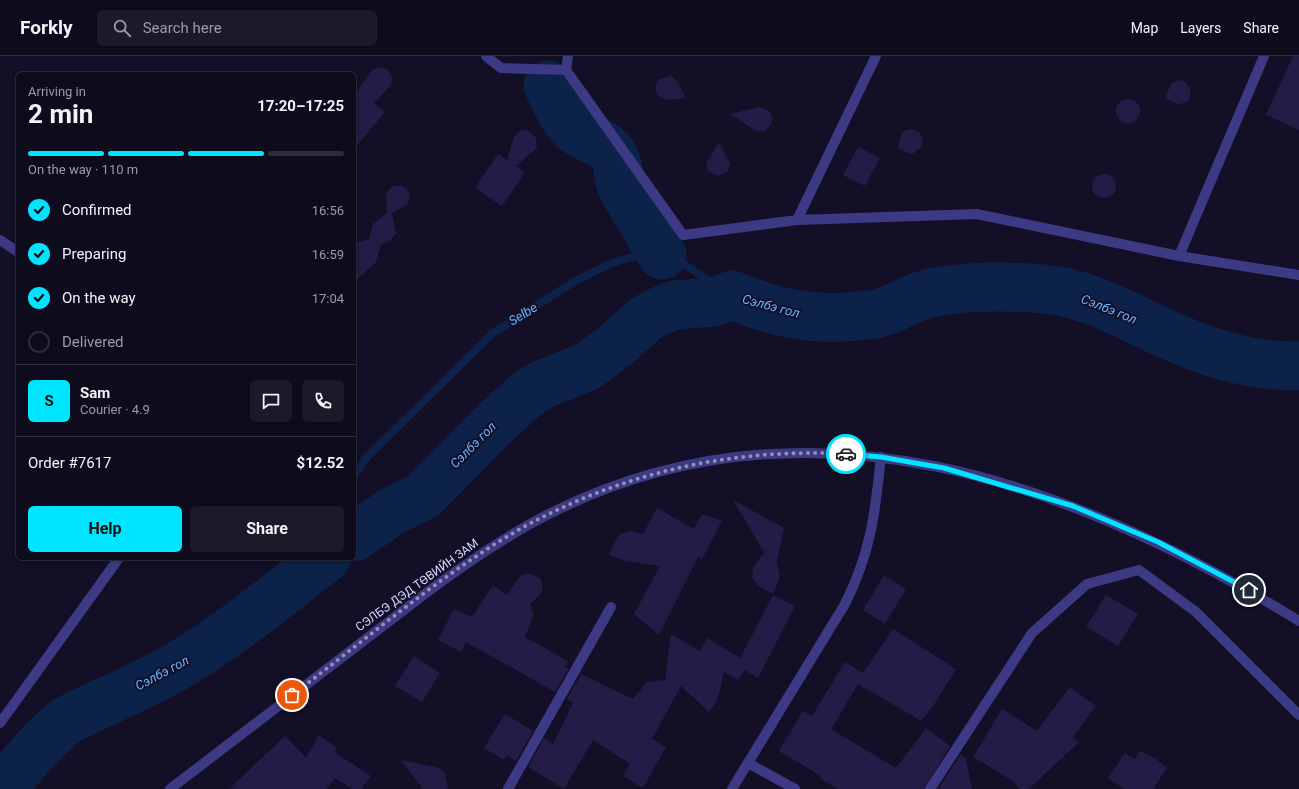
<!DOCTYPE html>
<html lang="en">
<head>
<meta charset="utf-8">
<style>
  body { margin:0; font-family:Roboto,sans-serif; background:#1c1929; color:#f1f3f6; height:100vh; display:flex; flex-direction:column; font-size:15px; white-space:nowrap }
  * { box-sizing:border-box; margin:0 }
  p { font-size:13px; color:#9b9ba3 }
  .icon { flex:none; width:22px; height:22px; fill:none; stroke:currentColor; stroke-width:2; stroke-linecap:round; stroke-linejoin:round }
  .map { position:relative; flex:1; overflow:hidden }
  .side { position:absolute; left:16px; top:16px; width:340px; height:488px; display:flex; flex-direction:column; background:#0e0b1c; border-radius:6px; box-shadow:0 2px 6px #0003,0 0 0 1px #2e2b3b }
  .side>* { flex:none }
  .pin { position:absolute; display:grid; place-items:center; width:34px; height:34px; color:#fff; margin:-17px; border:2px solid #fff; border-radius:50%; box-shadow:0 1px 4px #0007 }
  .courier { position:absolute; display:grid; place-items:center; width:40px; height:40px; margin:-20px; border:3px solid #00e5ff; border-radius:50%; background:#fff; color:#222; box-shadow:0 1px 5px #0007 }
  .head em { font-style:normal; font-weight:700 }
  .head div { display:flex; flex-direction:column-reverse }
  .head { display:flex; align-items:center; justify-content:space-between; height:68px; padding:0 12px }
  h1 { font-size:26px; font-weight:700; line-height:30px }
  .bar { display:grid; grid-template-columns:repeat(4,1fr); gap:6px 4px; align-content:center; height:48px; padding:0 12px }
  .bar i { height:5px; border-radius:3px; background:#2e2b3b }
  .bar .current { background:#00e5ff }
  .bar p { grid-column:span 4 }
  .line { display:flex; align-items:center; gap:10px; padding:0 12px; border-top:1px solid #2e2b3b }
  .line div { flex:1 }
  .round { display:grid; place-items:center; flex:none; width:42px; height:42px; border-radius:6px; background:#1c1929 }
  ol { padding:0 12px; list-style:none }
  li { display:flex; align-items:center; gap:12px; height:44px }
  li p { margin-inline-start:auto }
  li .icon { padding:4px; border-radius:50%; background:#00e5ff; color:#111; stroke-width:4 }
  li:last-child { color:#9b9ba3 }
  li i { width:22px; height:22px; border:2px solid #2e2b3b; border-radius:50% }
  .button { display:flex; gap:8px; margin-top:auto; padding:8px 12px }
  .button a { flex:1; height:46px; border-radius:6px; background:#00e5ff; color:#111; font-size:16px; font-weight:700; line-height:46px; text-align:center }
  .button a+a { background:#1c1929; color:#f1f3f6 }
  header { display:flex; align-items:center; gap:24px; box-sizing:border-box; height:56px; padding:0 20px; background:#0e0b1c; border-bottom:1px solid #2e2b3b }
  header strong { font-size:19px }
  nav { display:flex; gap:22px; margin-inline-start:auto; font-size:14px }
  .search { width:280px; height:36px; background:#1c1929; display:flex; align-items:center; gap:10px; box-sizing:border-box; padding:0 14px; border-radius:6px; color:#9b9ba3; font-size:15px }
  .map>svg:first-child { display:block }
  .lines { fill:none; stroke-linecap:round; stroke-linejoin:round }
  .stream { stroke:#0c2248; stroke-width:8 }
  .river { stroke:#0c2248; stroke-width:49 }
  .building { fill:#241b47 }
  .minor { stroke:#3d3a85; stroke-width:10 }
  .tertiary { stroke:#3d3a85; stroke-width:10 }
  .done { stroke:#948fb3; stroke-width:4; stroke-dasharray:0 7.2 }
  .route { stroke:#00e5ff; stroke-width:5 }
  .labels { text-anchor:middle; dominant-baseline:central; stroke-width:4; stroke-linejoin:round; paint-order:stroke }
  .street-label { font-size:12px; fill:#d9d4ff; stroke:#130f26 }
  .water-label { font-size:13px; font-style:italic; fill:#62b6ff; stroke:#130f26 }
</style>
</head>
<body>
<header>
<strong>Forkly</strong>
<div class="search"><svg class="icon" aria-label="search" viewBox="0 0 24 24"><circle cx="10" cy="10" r="6"/><path d="M15 15l6 6"/></svg>Search here</div>
<nav><a>Map</a><a>Layers</a><a>Share</a></nav>
</header>
<div class="map">
<svg width="1299" height="733" viewBox="0 0 1299 733">
  <rect width="100%" height="100%" fill="#130f26"/>
  <g class="lines">
    <g class="stream">
      <polyline points="354,420 366,402 493,277 577,224 612,207 646,197 662,199 682,207 732,239"/>
      <polyline points="296,525 308,502"/>
    </g>
    <g class="river">
      <path d="M548,29C555,44 562,60 573,72C586,84 603,84 613,99C620,109 617,121 622,132L662,199"/>
      <path d="M354,481L394,454L423,440L494,368L526,339L541,329L588,310L615,290L645,263L660,255L674,249L714,246L732,239C775,257 813,265 858,260C865,259 873,259 879,257C896,253 910,242 927,238C964,229 1006,230 1044,233C1084,237 1114,253 1149,270C1197,293 1245,311 1299,310"/>
      <path d="M2,733C22,709 42,684 67,664C103,646 141,631 176,611C230,579 277,540 326,502"/>
    </g>
  </g>
  <g class="building">
    <polygon points="1293,0 1299,0 1299,74 1266,59"/>
    <polygon points="379,11 387,13 393,23 390,30 374,47 385,56 354,93 354,30 358,34 372,14"/>
    <polygon points="671,20 677,25 686,42 667,44 657,39 655,31 659,23"/>
    <polygon points="1178,24 1186,26 1191,36 1189,44 1179,49 1165,42 1171,28"/>
    <circle cx="1128" cy="55" r="12"/>
    <polygon points="759,51 763,52 770,56 773,63 770,70 764,75 756,75 730,58"/>
    <polygon points="912,73 919,76 923,84 922,91 912,98 898,93 901,78 904,75"/>
    <polygon points="528,74 536,82 537,92 516,110 525,116 502,150 475,132 498,98 507,104 514,81 520,75"/>
    <polygon points="719,86 730,108 728,115 718,120 708,115 706,107"/>
    <polygon points="858,91 880,102 865,130 843,119"/>
    <circle cx="1104" cy="130" r="12"/>
    <polygon points="401,129 407,133 410,140 408,148 392,157 396,177 391,184 381,189 376,206 354,226 354,188 369,183 373,168 387,157 386,137 393,130"/>
    <polygon points="733,444 784,472 777,505 780,521 773,538 757,529 752,521 753,512 764,496"/>
    <polygon points="657,452 694,473 702,458 722,465 702,503 698,501 659,579 634,558 660,510 625,505 609,499 617,482 620,478 630,475 643,478"/>
    <polygon points="528,517 540,522 543,531 540,539 530,548 534,558 525,581 568,605 565,611 569,612 555,636 466,586 461,596 438,584 454,553 472,561 493,529 507,539 520,520"/>
    <polygon points="884,519 906,533 885,568 863,554"/>
    <polygon points="773,539 795,550 758,622 744,614 738,624 724,616 717,645 709,656 681,630 652,683 666,691 643,732 623,720 630,708 593,684 564,733 528,711 544,682 553,688 573,647 567,643 581,618 633,643 647,626 665,624 671,578 700,595 707,582 740,602"/>
    <polygon points="1106,539 1138,558 1118,590 1086,571"/>
    <polygon points="893,573 956,613 935,647 921,665 858,628 831,673 896,712 926,672 950,690 924,733 837,733 820,722 821,720 779,695 803,655 812,660 845,606 863,617"/>
    <polygon points="414,600 440,617 422,646 395,630"/>
    <polygon points="1070,631 1096,650 1073,681 1079,686 1029,733 1020,733 1013,725 973,701 1002,653 1037,675"/>
    <polygon points="505,658 533,675 516,705 507,699 504,704 484,692"/>
    <polygon points="319,679 337,692 334,696 371,720 361,733 352,733 335,722 327,733 229,733 285,680 306,702"/>
    <polygon points="1140,695 1156,703 1167,712 1153,733 1124,733 1108,722 1125,697 1135,703"/>
    <polygon points="961,698 966,703 972,733 938,733"/>
    <polygon points="401,704 440,712 445,717 448,733 423,733"/>
  </g>
  <g class="lines">
    <g class="minor">
      <polyline points="486,0 501,12 566,14"/>
      <polyline points="568,0 566,14 683,179 797,164 977,158 1179,200 1299,219"/>
      <polyline points="797,164 876,0"/>
      <polyline points="0,184 18,196"/>
      <polyline points="1179,200 1264,0"/>
      <polyline points="0,667 119,502"/>
      <polyline points="748,707 795,733"/>
      <polyline points="508,733 611,551"/>
      <path d="M732,733L845,548C871,496 875,458 881,401"/>
      <polyline points="930,733 1032,577 1087,528 1139,514 1196,556 1299,659"/>
    </g>
    <path class="tertiary" d="M170,733L426,537C465,508 505,480 549,458C806,328 1071,425 1299,565"/>
  </g>
  <g class="lines">
    <path class="done" d="M292,639C359,589 424,533 495,488C600,422 722,391 846,398"/>
    <polyline class="route" points="846,398 881,401 944,412 1073,450 1158,486 1249,534"/>
  </g>
  <g class="labels">
    <g class="street-label">
      <text transform="translate(417 529) rotate(-36)">СЭЛБЭ ДЭД ТӨВИЙН ЗАМ</text>
    </g>
    <g class="water-label">
      <text transform="translate(771 250) rotate(15)">Сэлбэ гол</text>
      <text transform="translate(1109 253) rotate(22)">Сэлбэ гол</text>
      <text transform="translate(523 258) rotate(-32)">Selbe</text>
      <text transform="translate(473 389) rotate(-45)">Сэлбэ гол</text>
      <text transform="translate(162 617) rotate(-28)">Сэлбэ гол</text>
    </g>
  </g>
</svg>
<div class="pin" style="left:292px;top:639px;background:#ea580c"><svg class="icon" aria-label="bag" viewBox="0 0 24 24"><path d="M5 8h14l-1 12H6zM9 8a3 3 0 0 1 6 0"/></svg></div>
<div class="pin" style="left:1249px;top:534px;background:#1f2937"><svg class="icon" aria-label="home" viewBox="0 0 24 24"><path d="M3 11l9-7 9 7M6 9v11h12V9"/></svg></div>
<div class="courier" style="left:846px;top:398px"><svg class="icon" aria-label="car" viewBox="0 0 24 24"><path d="M5 17H2v-5l4-1 3-4h7l3 4 3 1v5h-3M9 17h6M6 11h13"/><circle cx="7" cy="17" r="2"/><circle cx="17" cy="17" r="2"/></svg></div>
<section class="side">
<div class="head"><div><h1>2 min</h1><p>Arriving in</p></div><em>17:20–17:25</em></div>
<div class="bar"><i class="current"></i><i class="current"></i><i class="current"></i><i></i><p>On the way · 110 m</p></div>
<ol>
<li><svg class="icon" aria-label="check" viewBox="0 0 24 24"><path d="M5 12l5 5 9-10"/></svg>Confirmed<p>16:56</p></li>
<li><svg class="icon" aria-label="check" viewBox="0 0 24 24"><path d="M5 12l5 5 9-10"/></svg>Preparing<p>16:59</p></li>
<li><svg class="icon" aria-label="check" viewBox="0 0 24 24"><path d="M5 12l5 5 9-10"/></svg>On the way<p>17:04</p></li>
<li><i></i>Delivered</li>
</ol>
<div class="line" style="height:72px"><b class="round" style="background:#00e5ff;color:#111">S</b><div><b>Sam</b><p>Courier · 4.9</p></div><a class="round"><svg class="icon" aria-label="chat" viewBox="0 0 24 24"><path d="M4 5h16v11H9l-5 4z"/></svg></a><a class="round"><svg class="icon" aria-label="phone" viewBox="0 0 24 24"><path d="M5 4h4l2 5-3 2q2 4 5 5l2-3 5 2v4C11 20 4 13 5 4z"/></svg></a></div>
<div class="line" style="height:52px"><div>Order #7617</div><b>$12.52</b></div>
<div class="button"><a>Help</a><a>Share</a></div>
</section>
</div>
</body>
</html>
